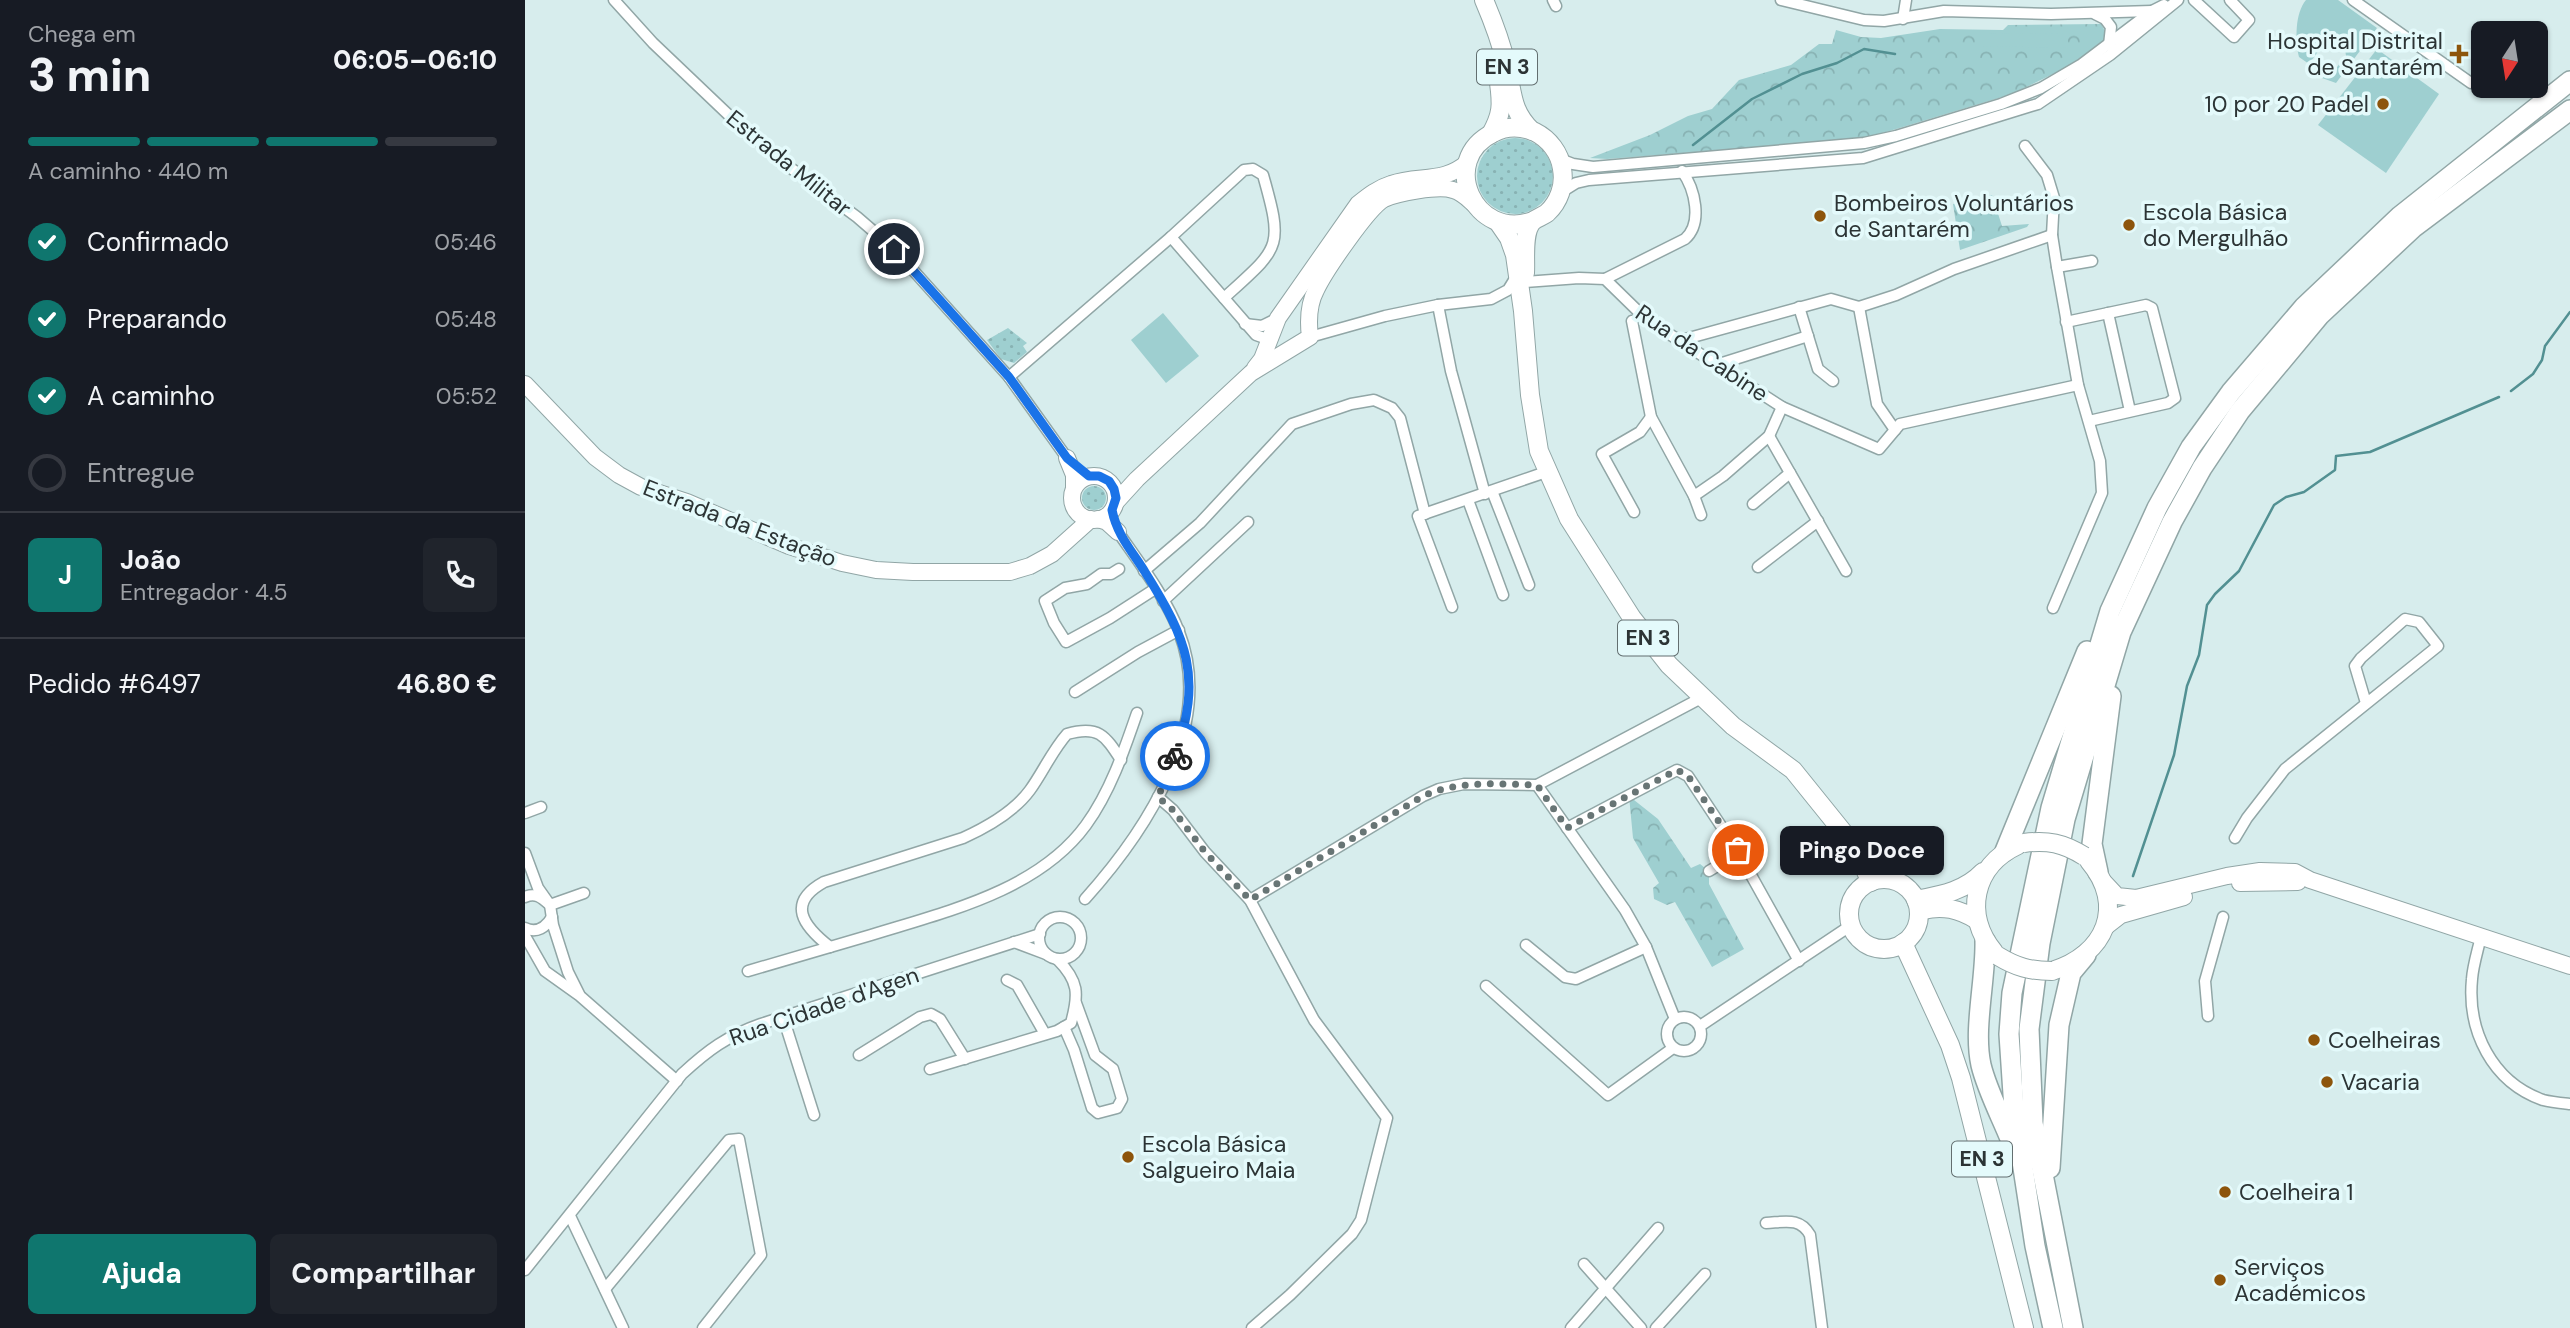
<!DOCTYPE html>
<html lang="pt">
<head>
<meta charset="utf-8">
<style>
  body { margin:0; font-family:"DM Sans",sans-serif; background:#20242c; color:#f1f3f6; height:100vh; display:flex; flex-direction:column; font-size:26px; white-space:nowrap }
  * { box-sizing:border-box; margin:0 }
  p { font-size:23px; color:#9ea1a6 }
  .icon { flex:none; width:38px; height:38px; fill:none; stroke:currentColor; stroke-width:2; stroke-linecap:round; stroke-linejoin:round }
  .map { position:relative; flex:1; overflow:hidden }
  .panel { display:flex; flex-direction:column; background:#171b24; width:525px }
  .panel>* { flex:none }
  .needle { width:46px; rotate:192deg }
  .buttons { position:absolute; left:1946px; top:21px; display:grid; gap:14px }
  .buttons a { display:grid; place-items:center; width:77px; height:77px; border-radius:10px; background:#171b24; box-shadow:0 2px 5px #0004; font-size:35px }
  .pin { position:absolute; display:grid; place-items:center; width:60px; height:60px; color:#fff; margin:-30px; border:4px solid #fff; border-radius:50%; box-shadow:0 2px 7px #0007 }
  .courier { position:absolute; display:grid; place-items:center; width:70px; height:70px; margin:-35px; border:5px solid #1a73e8; border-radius:50%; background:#fff; color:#222; box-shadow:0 2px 9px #0007 }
  .bubble { position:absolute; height:49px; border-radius:10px; background:#171b24; box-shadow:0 2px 5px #0004; font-size:23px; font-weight:800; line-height:49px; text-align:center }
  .headline em { font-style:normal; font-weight:800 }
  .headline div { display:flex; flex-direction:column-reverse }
  .headline { display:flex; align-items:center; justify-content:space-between; height:119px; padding:0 28px }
  h1 { font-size:46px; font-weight:800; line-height:52px }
  .bar { display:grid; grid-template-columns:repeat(4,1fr); gap:10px 7px; align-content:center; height:84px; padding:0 28px }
  .bar i { height:9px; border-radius:5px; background:#363941 }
  .bar .selected { background:#0f766e }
  .bar p { grid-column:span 4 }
  .line { display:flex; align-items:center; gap:18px; padding:0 28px; border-top:2px solid #363941 }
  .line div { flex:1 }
  .round { display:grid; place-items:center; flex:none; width:74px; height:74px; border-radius:10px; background:#20242c }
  ol { padding:0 28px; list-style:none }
  li { display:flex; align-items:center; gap:21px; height:77px }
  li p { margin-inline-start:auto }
  li .icon { padding:7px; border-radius:50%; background:#0f766e; color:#fff; stroke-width:4 }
  li:last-child { color:#9ea1a6 }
  li i { width:38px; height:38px; border:4px solid #363941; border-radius:50% }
  .cta { display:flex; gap:14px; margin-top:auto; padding:14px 28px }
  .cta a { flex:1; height:80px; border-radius:10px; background:#0f766e; color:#fff; font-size:28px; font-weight:800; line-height:80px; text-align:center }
  .cta a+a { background:#20242c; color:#f1f3f6 }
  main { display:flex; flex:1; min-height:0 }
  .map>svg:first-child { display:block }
  .grass { fill:url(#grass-dots) }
  .forest { fill:url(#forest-crowns) }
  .garden { fill:#9ecfd0 }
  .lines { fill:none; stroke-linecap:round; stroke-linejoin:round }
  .stream { stroke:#529092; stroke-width:2.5 }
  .street-casing { stroke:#91a6a6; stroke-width:13 }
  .secondary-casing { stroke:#91a6a6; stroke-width:18 }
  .primary-casing { stroke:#91a6a6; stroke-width:20 }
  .highway-casing { stroke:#91a6a6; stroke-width:22 }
  .street { stroke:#fff; stroke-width:10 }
  .secondary { stroke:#fff; stroke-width:16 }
  .primary { stroke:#fff; stroke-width:18 }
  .highway { stroke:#fff; stroke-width:19 }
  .primary-bridge-casing { stroke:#91a6a6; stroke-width:20; stroke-linecap:butt }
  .primary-bridge { stroke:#fff; stroke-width:18 }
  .done { stroke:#687575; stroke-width:7; stroke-dasharray:0 12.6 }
  .route { stroke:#1a73e8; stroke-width:9 }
  .poi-dot { fill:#8d550c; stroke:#e4fafb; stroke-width:2.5 }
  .labels { text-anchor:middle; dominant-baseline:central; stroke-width:7; stroke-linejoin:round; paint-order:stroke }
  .shield { fill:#e4fafb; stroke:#636f70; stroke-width:2 }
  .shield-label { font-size:21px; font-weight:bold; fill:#2c3435 }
  .poi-label { font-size:23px; fill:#2c3435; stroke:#e4fafb; text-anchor:start }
  .street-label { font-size:23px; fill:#2c3435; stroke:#e4fafb }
</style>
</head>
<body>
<main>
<section class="panel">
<div class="headline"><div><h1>3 min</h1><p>Chega em</p></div><em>06:05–06:10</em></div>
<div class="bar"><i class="selected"></i><i class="selected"></i><i class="selected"></i><i></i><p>A caminho · 440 m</p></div>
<ol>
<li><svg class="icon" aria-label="check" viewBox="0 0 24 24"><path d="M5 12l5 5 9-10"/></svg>Confirmado<p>05:46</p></li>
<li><svg class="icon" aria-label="check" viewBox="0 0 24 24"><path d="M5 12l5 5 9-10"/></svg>Preparando<p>05:48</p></li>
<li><svg class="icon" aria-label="check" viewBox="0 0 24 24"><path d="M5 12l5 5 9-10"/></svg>A caminho<p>05:52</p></li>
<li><i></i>Entregue</li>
</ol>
<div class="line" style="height:126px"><b class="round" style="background:#0f766e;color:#fff">J</b><div><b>João</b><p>Entregador · 4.5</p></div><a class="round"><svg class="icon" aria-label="phone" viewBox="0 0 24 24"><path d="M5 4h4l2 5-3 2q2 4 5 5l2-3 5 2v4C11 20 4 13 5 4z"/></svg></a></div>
<div class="line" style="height:91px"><div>Pedido #6497</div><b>46.80 €</b></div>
<div class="cta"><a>Ajuda</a><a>Compartilhar</a></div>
</section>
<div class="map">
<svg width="2045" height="1328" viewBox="0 0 2045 1328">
  <defs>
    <pattern id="grass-dots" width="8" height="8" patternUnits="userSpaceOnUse" patternTransform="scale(1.75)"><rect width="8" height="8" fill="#9ecfd0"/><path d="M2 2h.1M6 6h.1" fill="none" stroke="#88b2b3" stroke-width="1.8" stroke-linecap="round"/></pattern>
    <pattern id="forest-crowns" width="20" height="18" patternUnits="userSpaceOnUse" patternTransform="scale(1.75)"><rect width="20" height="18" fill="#9ecfd0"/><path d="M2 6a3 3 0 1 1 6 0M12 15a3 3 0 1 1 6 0" fill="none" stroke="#88b2b3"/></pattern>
  </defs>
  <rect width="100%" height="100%" fill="#d7eded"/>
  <g class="grass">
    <circle cx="990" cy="176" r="38"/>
    <polygon points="483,328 502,343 498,346 502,352 489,363 476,359 462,340"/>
    <circle cx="569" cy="498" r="12"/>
  </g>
  <g class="forest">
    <path d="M1576,24C1583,35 1582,40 1575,51L1487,94L1338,139L1082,159L1065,158L1125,135L1163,116L1187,109L1214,80L1266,65L1294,44H1307L1311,30L1336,37L1356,38L1415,29L1478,30L1483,25Z"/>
    <polygon points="1467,195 1477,226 1504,224 1502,227 1435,250 1428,204"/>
    <polygon points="1104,796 1133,819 1166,868 1175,864 1184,871 1184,884 1219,949 1187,967 1150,902 1142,905 1129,899 1128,888 1134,883 1108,838"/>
  </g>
  <g class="garden">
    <path d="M1781,0H1813L1852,28L1811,83L1797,78L1804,69L1808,72L1821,56L1819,41L1809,34L1798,35L1789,44L1794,50L1784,64L1774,57C1770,40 1770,13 1781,0Z"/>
    <polygon points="1543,33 1543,48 1456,46 1456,34"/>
    <polygon points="1852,49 1914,94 1861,173 1793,125"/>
    <polygon points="638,313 674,356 641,383 606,340"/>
  </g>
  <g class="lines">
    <g class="stream">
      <polyline points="1168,145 1227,99 1277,74 1312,63 1339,49 1370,54"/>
      <polyline points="1986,391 2008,374 2017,360 2020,346 2045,312"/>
      <polyline points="1608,876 1649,755 1662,686 1674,655 1682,605 1690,594 1714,571 1749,505 1761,497 1779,492 1810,470 1811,456 1845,452 1974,397"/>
    </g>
    <g class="street-casing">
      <g id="street">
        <polyline points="89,0 128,43 211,122 263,166 332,217 369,249 484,377 542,458"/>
        <polyline points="1028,0 1031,6"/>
        <polyline points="1256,0 1339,20 1359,21 1419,11 1526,14 1627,11"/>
        <polyline points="1669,0 1709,37 1724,20 1705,0"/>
        <polyline points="1828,0 1946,83"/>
        <polyline points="1570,14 1580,19 1586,27 1584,45"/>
        <polyline points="1378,19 1381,0"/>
        <polyline points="1500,146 1522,175 1529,198 1527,235 1532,267 1553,385 1575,461 1577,493 1528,608"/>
        <polyline points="1035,159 1048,164 1068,167 1339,143 1371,136 1476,104 1516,88 1557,64 1627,11 1639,5"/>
        <polyline points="1035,193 1051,183 1064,180 1338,158 1506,106 1513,104 1585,55 1653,0"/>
        <polyline points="646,237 731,335 745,340"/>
        <polyline points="1532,267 1567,261"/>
        <path d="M1080,279L1160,239C1178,223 1170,189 1157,171"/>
        <polyline points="1000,282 1054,278 1080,279 1121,319 1257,407 1354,449 1375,424 1553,385"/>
        <polyline points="913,305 926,371 960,494"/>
        <polyline points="1274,307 1293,369 1308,381"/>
        <polyline points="1334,307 1352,404 1370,430"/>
        <polyline points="1583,313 1605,411"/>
        <polyline points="1107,321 1126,417 1169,496 1176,515"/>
        <polyline points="1541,322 1621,305 1627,308 1650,398 1643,403 1564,421"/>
        <polyline points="720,324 737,326 753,318"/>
        <polyline points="785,337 860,316 913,305 966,299 983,290 991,277"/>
        <polyline points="1153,341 1306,299 1334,307 1371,295 1429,269 1527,235"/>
        <polyline points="1191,365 1283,336"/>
        <path d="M484,377L646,237L719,170L728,169L738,175C759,249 755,247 699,298"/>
        <polyline points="1244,436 1321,571"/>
        <polyline points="967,491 1004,585"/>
        <polyline points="1169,496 1198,476 1244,436 1257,407"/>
        <polyline points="943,500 978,595"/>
        <polyline points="1228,504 1265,473"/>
        <polyline points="1109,512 1077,454 1115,432 1126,417"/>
        <polyline points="1233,567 1293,521"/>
        <polyline points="594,569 586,574 576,574 562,584 540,588 520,601 529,623 541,642 585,618 630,589"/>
        <polyline points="619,571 675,523 767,424 826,404 849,400 867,408 875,418 900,514"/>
        <polyline points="638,601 723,522"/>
        <polyline points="927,607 893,516 1021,472"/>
        <polyline points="550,692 613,652 654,630"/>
        <polyline points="1012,785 1100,910 1121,947 1150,1019"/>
        <polyline points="633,797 648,810 680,852 725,900 789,1020 862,1118 836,1220 827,1234 765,1295 727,1328"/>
        <polyline points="0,813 16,807"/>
        <polyline points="1042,828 1152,770 1163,776 1212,850 1274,961"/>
        <polyline points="1710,838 1722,818 1760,769 1913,646 1894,622 1880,619 1836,658 1830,666 1841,703"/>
        <polyline points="0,853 13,888 25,905 28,925 43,972 54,994"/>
        <polyline points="1184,871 1214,853"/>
        <path d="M0,897C11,892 17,898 25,905L59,893"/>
        <path d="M560,899C621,831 691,726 654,632C642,599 613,561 593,532"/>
        <polyline points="725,900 898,796 914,789 939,784 1012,785 1178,697"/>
        <circle cx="535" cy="938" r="21"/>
        <path d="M0,928C12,934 21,927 27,917"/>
        <polyline points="0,936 20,971 55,996 152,1081"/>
        <path d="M1956,936C1953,950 1948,965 1947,979C1942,1031 1967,1082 2018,1100C2026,1102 2036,1103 2045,1104"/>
        <polyline points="489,942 521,954"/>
        <polyline points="1001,945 1040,977 1051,979 1121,947"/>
        <path d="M305,947C278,926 261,903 299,882L438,838C462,827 489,812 505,790C518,772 527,751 542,734C573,725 580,735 596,760"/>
        <path d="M223,971C264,959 305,947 346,935C420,912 513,891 561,825C585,792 599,751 612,713"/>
        <polyline points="482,980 492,985 520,1034"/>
        <polyline points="961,986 1083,1095 1148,1048"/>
        <polyline points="1683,1016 1680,981 1698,917"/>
        <circle cx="1159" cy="1034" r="17"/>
        <polyline points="258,1017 289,1115"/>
        <polyline points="1175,1026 1325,926"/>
        <polyline points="539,1027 549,1050 567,1108 573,1113 592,1108 597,1099 588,1069 570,1055 551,1003"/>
        <polyline points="334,1055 395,1017 406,1014 415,1019 440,1059"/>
        <path d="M405,1069L532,1031L546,1023C554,994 554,981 532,959"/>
        <polyline points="45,1216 98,1328"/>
        <path d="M1241,1223C1260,1222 1275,1217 1285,1235L1297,1328"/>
        <polyline points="1059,1264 1116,1328"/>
        <path d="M0,1270L157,1074C183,1050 202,1036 236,1024L515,934"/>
        <polyline points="80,1289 204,1140 214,1139 236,1255 178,1328"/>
        <polyline points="1046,1328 1133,1228"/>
        <polyline points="1131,1328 1180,1274"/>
      </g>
    </g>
    <g class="secondary-casing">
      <g id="secondary">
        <path d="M730,368L737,359L753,318L833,204C843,196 853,188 866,184C894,174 918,184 943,162"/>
        <polyline points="0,384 70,457 94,475 116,487 162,502 264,546 317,563 351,570 388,572 485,572 505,566 527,554 566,519"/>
        <polyline points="542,458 549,475 549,487"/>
        <circle cx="569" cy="498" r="22"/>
        <path d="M591,502L612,479L726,373L785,337C783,321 783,305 791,290C800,271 843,208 859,199C872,193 914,185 928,190C937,192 944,200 950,205"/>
        <polyline points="573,519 582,522 593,532"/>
        <polyline points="1578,881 1592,896 1611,898 1702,876 1735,871 1770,872 1785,880 2045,966"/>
        <polyline points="1715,883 1773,882"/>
        <polyline points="1578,929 1596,915 1659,897"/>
      </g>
    </g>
    <g class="primary-casing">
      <g id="primary">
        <path d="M959,0C968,21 976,42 981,64C988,91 985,110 1007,131"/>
        <path d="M966,134C977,114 977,105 974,83"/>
        <polyline points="973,222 984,238 990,255 998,311 1005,395 1014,451 1044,519 1107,618 1144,665 1208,726 1268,770 1318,832 1331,851 1346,882"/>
        <path d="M1000,273C1001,259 997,232 1008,221C1012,218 1018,216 1022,213C1034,202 1040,185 1037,169C1035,153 1024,139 1010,132C996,126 981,126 968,133C913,160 949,242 1008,221"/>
        <circle cx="1359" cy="914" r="35"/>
        <path d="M1391,900C1417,895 1440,891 1458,872"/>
        <path d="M1398,910C1418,905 1434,909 1452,920"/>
        <polyline points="1378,943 1425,1045 1436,1078 1499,1328"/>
        <path d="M1469,952C1438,915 1448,866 1493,845"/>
        <path d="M1527,971C1580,955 1602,906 1564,861"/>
      </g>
    </g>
    <g class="highway-casing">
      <g id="highway">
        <polyline points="1480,851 1562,651"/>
        <polyline points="1573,872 1567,844 1586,696"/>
        <path d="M1460,941C1461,979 1448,1029 1456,1065C1462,1090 1476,1116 1486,1141"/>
        <polyline points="1525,1168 1534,1025 1546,973 1561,955"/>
        <polyline points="1528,1328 1510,1246 1489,1109 1484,1034 1487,993 1526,808 1585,611 1632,508 1666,447 1706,392 1779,307 1875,216 2045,81"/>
        <polyline points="1548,1328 1508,1123 1504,1029 1515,943 1540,819 1596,632 1647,522 1677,468 1715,411 1795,315 1888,228 2045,110"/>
      </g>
    </g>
    <use href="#street" class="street"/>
    <use href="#secondary" class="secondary"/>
    <use href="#primary" class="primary"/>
    <use href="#highway" class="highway"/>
    <g class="primary-bridge-casing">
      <g id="primary-bridge">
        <path d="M1499,843C1523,840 1538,843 1559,856"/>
        <path d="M1473,956C1491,967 1505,971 1527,971"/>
      </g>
    </g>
    <use href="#primary-bridge" class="primary-bridge"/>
  </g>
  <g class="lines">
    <path class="done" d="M650,756L633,797L648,810L680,852L725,900L898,796C934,780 973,784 1012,785L1042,828L1152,770L1163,776L1213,850"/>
    <path class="route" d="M369,249L484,377L542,458L564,476H574L584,481L589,489L591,498L587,510C592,535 607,551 620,572C662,639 678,677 650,756"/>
  </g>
  <g class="poi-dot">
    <path d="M1930.5 43.5h7v7h7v7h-7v7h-7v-7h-7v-7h7z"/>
    <circle cx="1858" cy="104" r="7"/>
    <circle cx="1295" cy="216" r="7"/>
    <circle cx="1604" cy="225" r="7"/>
    <circle cx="1789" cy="1040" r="7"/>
    <circle cx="1802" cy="1082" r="7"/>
    <circle cx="603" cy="1157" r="7"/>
    <circle cx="1700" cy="1192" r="7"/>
    <circle cx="1695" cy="1280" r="7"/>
  </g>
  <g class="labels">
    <g class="shield">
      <rect x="952" y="49.5" width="60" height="35" rx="5"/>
      <rect x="1093" y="620.5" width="60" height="35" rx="5"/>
      <rect x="1427" y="1141.5" width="60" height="35" rx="5"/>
    </g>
    <g class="shield-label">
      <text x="982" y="67">EN 3</text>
      <text x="1123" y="638">EN 3</text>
      <text x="1457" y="1159">EN 3</text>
    </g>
    <g class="poi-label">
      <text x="1918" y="41" text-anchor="end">Hospital Distrital<tspan x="1918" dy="26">de Santarém</tspan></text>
      <text x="1844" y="104" text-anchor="end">10 por 20 Padel</text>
      <text x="1309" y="203">Bombeiros Voluntários<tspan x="1309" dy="26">de Santarém</tspan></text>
      <text x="1618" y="212">Escola Básica<tspan x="1618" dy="26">do Mergulhão</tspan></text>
      <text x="1803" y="1040">Coelheiras</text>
      <text x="1816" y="1082">Vacaria</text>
      <text x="617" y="1144">Escola Básica<tspan x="617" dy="26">Salgueiro Maia</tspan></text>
      <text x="1714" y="1192">Coelheira 1</text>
      <text x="1709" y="1267">Serviços<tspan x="1709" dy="26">Académicos</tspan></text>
    </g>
    <g class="street-label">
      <text transform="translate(264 163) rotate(39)">Estrada Militar</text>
      <text transform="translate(1177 353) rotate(34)">Rua da Cabine</text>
      <text transform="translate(215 523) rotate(21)">Estrada da Estação</text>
      <text transform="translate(299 1006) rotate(-19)">Rua Cidade d'Agen</text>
    </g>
  </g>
</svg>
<div class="buttons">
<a><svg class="needle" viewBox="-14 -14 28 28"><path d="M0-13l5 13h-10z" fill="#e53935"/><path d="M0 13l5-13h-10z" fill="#9ea1a6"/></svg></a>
</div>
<div class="pin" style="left:1213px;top:850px;background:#ea580c"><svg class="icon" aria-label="bag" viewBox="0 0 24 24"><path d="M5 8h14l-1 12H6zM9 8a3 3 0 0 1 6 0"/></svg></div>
<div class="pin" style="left:369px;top:249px;background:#1f2937"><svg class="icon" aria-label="home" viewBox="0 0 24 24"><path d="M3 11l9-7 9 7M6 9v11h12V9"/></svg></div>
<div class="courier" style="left:650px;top:756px"><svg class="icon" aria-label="bike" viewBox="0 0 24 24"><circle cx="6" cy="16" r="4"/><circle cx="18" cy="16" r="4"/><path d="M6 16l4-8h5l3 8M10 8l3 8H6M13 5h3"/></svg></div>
<div class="bubble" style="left:1255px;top:826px;width:164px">Pingo Doce</div>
</div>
</main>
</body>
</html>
